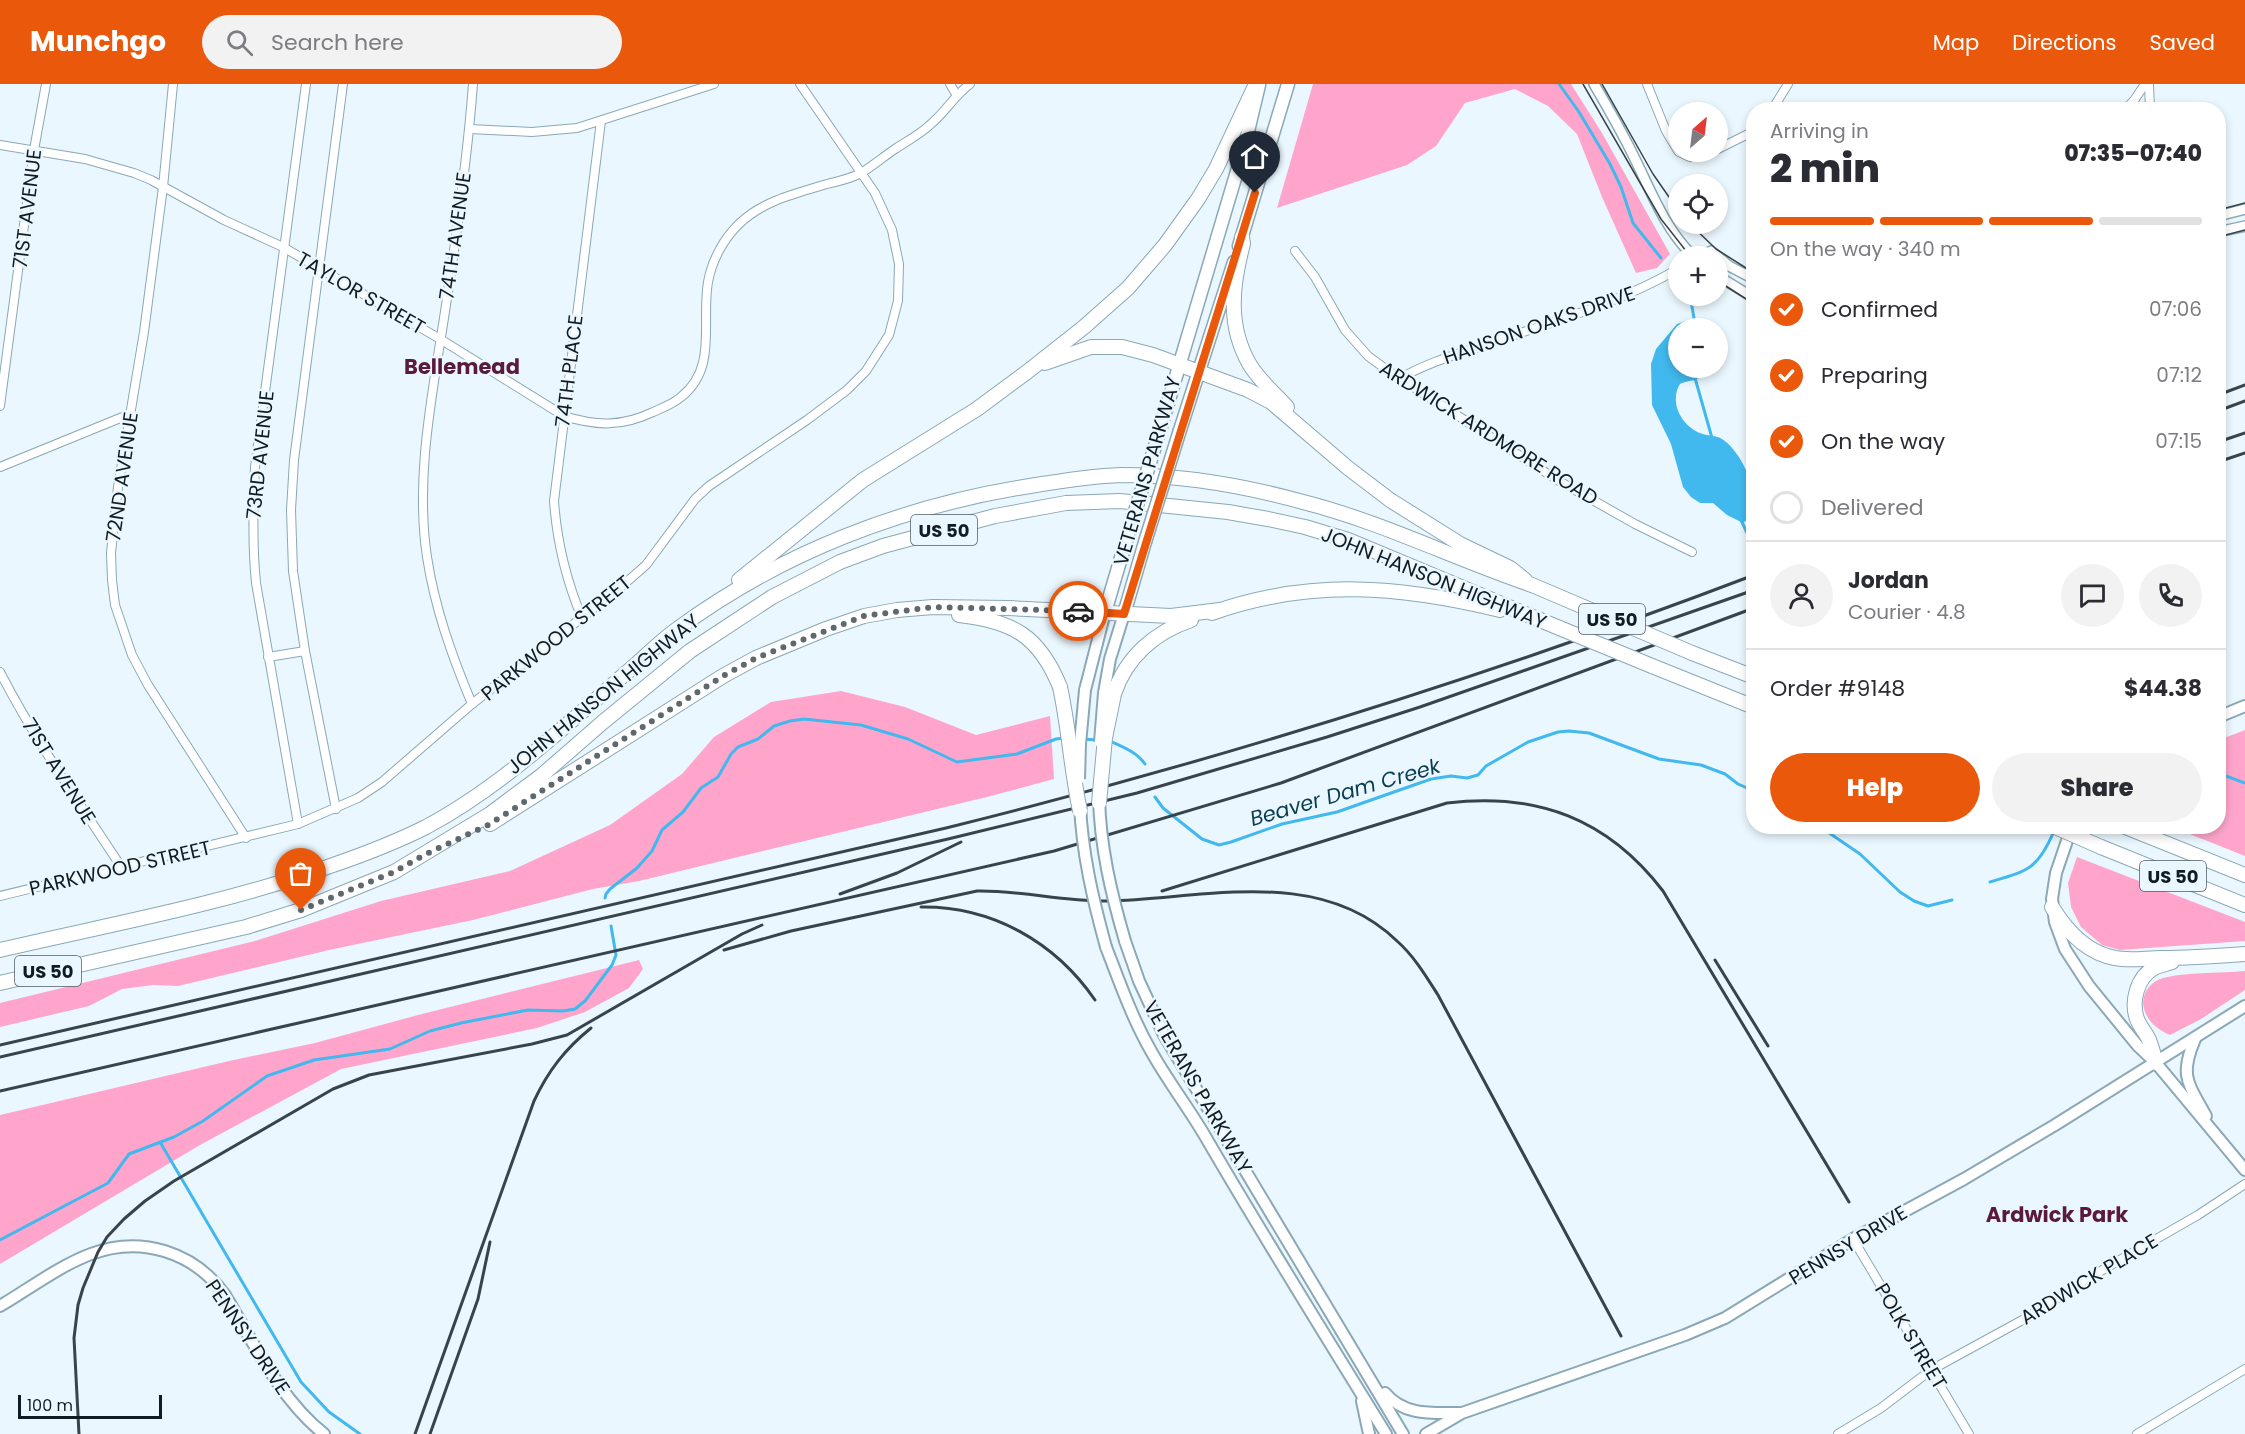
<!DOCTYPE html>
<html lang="en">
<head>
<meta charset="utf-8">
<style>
  body { margin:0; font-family:Poppins,sans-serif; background:#f2f2f3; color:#2b2b33; height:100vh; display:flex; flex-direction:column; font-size:22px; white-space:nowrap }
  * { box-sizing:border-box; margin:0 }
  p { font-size:20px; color:#7c7c81 }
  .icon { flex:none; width:33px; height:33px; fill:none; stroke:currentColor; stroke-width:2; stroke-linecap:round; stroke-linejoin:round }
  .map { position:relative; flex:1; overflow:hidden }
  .sheet { position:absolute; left:1746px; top:18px; width:480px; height:732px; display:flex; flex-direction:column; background:#fff; border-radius:24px; box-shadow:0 3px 9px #0003 }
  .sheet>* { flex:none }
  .needle { width:39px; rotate:28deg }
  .tools { position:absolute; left:1668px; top:18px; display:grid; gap:12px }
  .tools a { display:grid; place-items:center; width:60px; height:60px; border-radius:50%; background:#fff; box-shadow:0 3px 9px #0003; font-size:30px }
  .scale { position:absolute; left:18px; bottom:15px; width:144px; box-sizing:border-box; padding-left:6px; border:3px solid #111c22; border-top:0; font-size:16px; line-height:21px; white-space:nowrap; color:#111c22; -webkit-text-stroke:4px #ebf7fe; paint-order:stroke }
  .pin { position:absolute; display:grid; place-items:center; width:51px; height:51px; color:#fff; margin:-62px -26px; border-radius:50% 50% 50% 0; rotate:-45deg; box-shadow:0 0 6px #0007 }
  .pin .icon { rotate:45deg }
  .courier { position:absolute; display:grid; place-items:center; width:60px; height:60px; margin:-30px; border:4px solid #ea580c; border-radius:50%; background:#fff; color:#222; box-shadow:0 2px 8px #0007 }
  .summary em { font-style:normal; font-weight:800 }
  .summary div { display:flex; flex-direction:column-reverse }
  .summary { display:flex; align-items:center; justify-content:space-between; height:102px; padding:0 24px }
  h1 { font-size:39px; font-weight:800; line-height:45px }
  .bar { display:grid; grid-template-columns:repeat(4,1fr); gap:9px 6px; align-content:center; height:72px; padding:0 24px }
  .bar i { height:8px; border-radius:4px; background:#e1e1e2 }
  .bar .on { background:#ea580c }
  .bar p { grid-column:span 4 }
  .line { display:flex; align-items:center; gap:15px; padding:0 24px; border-top:2px solid #e1e1e2 }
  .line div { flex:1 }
  .round { display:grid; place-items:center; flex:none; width:63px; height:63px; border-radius:32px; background:#f2f2f3 }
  ol { padding:0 24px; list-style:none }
  li { display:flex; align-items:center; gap:18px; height:66px }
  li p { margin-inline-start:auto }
  li .icon { padding:6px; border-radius:50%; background:#ea580c; color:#fff; stroke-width:4 }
  li:last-child { color:#7c7c81 }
  li i { width:33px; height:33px; border:3px solid #e1e1e2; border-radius:50% }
  .button { display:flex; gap:12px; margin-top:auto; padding:12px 24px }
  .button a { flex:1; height:69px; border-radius:36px; background:#ea580c; color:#fff; font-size:24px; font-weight:800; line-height:69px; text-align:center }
  .button a+a { background:#f2f2f3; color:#2b2b33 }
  header { display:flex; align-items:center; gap:36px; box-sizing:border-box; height:84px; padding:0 30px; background:#ea580c; color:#fff }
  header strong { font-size:28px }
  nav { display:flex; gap:33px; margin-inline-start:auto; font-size:21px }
  .search { width:420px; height:54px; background:#f2f2f3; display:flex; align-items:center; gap:15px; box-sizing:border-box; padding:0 21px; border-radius:33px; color:#7c7c81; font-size:22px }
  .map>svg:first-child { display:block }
  .green { fill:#ffa5cb }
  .water { fill:#41b9ee }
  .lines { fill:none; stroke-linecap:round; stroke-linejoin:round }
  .stream { stroke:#41b9ee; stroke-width:3 }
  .minor-casing { stroke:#8aa8b7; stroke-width:10 }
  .tertiary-casing { stroke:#8aa8b7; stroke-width:12 }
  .secondary-casing { stroke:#8aa8b7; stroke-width:14 }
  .primary-casing { stroke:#8aa8b7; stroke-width:15 }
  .motorway-casing { stroke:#8aa8b7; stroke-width:16 }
  .minor { stroke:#fff; stroke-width:8 }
  .tertiary { stroke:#fff; stroke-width:9 }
  .secondary { stroke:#fff; stroke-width:10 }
  .primary { stroke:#fff; stroke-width:12 }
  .motorway { stroke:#fff; stroke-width:14 }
  .tram { stroke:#39444a; stroke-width:1.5 }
  .rail { stroke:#39444a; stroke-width:3 }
  .secondary-bridge-casing { stroke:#8aa8b7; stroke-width:14; stroke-linecap:butt }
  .primary-bridge-casing { stroke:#8aa8b7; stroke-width:15; stroke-linecap:butt }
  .motorway-bridge-casing { stroke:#8aa8b7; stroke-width:16; stroke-linecap:butt }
  .secondary-bridge { stroke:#fff; stroke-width:10 }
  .primary-bridge { stroke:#fff; stroke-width:12 }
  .motorway-bridge { stroke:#fff; stroke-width:14 }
  .done { stroke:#5d696f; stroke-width:6; stroke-dasharray:0 10.8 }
  .route { stroke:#ea580c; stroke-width:8 }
  .labels { text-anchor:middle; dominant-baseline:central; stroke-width:5; stroke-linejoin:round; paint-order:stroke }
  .shield { fill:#ebf7fe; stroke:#525e64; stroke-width:1.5 }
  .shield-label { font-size:18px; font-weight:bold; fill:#111c22 }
  .street-label { font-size:20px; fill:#111c22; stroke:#ebf7fe }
  .neighbourhood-label { font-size:21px; font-weight:bold; fill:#5a1a3a; stroke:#ebf7fe }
  .water-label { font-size:21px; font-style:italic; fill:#083d52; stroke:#ebf7fe }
</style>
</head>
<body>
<header>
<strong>Munchgo</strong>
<div class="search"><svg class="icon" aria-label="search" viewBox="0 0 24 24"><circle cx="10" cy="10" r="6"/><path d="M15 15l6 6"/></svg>Search here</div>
<nav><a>Map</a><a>Directions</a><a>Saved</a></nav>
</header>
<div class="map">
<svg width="2245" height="1350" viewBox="0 0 2245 1350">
  <rect width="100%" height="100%" fill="#ebf7fe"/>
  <g class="green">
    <polygon points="1313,0 1571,0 1602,49 1670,170 1657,184 1636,189 1602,113 1577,50 1548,22 1515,5 1465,19 1436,62 1407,81 1277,124"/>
    <polygon points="841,607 905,623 976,651 1050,632 1054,695 991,712 639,797 593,805 473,836 329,866 178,902 153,901 122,905 89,922 0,943 0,919 255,857 381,817 510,787 610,741 682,690 714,653 771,618"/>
    <polygon points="2245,646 2245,772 2172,743 2218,742 2219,656"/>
    <polygon points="2077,773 2245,838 2245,857 2120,866 2102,861 2081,843 2071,823 2068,799"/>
    <polygon points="639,876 643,885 629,904 585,928 537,944 341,985 200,1061 0,1180 0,1031 229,977 315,959 418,931"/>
    <path d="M2245,887V906L2201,935L2170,951C2158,946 2148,938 2144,925C2141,914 2146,903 2156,897C2170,888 2225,889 2245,887Z"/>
  </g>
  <path class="water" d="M1694,234L1699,244H1678V284H1704C1701,300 1692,294 1680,300C1669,318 1681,341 1700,349C1707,352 1716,351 1722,355C1743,368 1768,422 1743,439L1727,431L1713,419H1700L1691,413L1683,403L1671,360L1652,321L1651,280L1656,265L1677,240Z"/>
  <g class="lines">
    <g class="stream">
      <polyline points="1559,0 1579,28 1610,80 1621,103 1633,139 1661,174"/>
      <polyline points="1690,212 1694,234 1692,244"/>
      <polyline points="1695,294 1712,354"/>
      <polyline points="1741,436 1754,464"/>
      <polyline points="1083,655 1097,656"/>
      <path d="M1110,657C1123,663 1137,668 1145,680"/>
      <polyline points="2218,689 2245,699"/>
      <polyline points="1155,713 1163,724 1202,755 1219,761 1231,758 1282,740 1337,728 1431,695 1451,692 1467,694 1478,691 1486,682 1528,658 1558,648 1569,647 1589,649 1659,675 1701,681 1725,690 1738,700 1754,707"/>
      <polyline points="1819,742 1860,770 1900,808 1914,817 1928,822 1952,816"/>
      <path d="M1990,798C2028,787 2038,785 2054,747"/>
      <polyline points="605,814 606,810 610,805 637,784 652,767 662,746 683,728 701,704 718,693 731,670 738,663 758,655 774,642 790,637 804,635 861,641 908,655 957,678 1017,670 1056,655 1064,654"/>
      <polyline points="160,1058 301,1298 329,1328 360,1350"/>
      <polyline points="0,1156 108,1099 129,1070 174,1053 203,1037 267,992 314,976 390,965 430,947 461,939 528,926 563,927 575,925 585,917 612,881 616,871 611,842"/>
    </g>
    <g class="minor-casing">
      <g id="minor">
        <polyline points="173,0 163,103 144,248 118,403 111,469 112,496 115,521 132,571 148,601 246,754"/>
        <polyline points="950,0 956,10"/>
        <polyline points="1647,0 1666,47 1678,67"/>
        <polyline points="2149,0 2150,26"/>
        <polyline points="1772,26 1788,0"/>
        <polyline points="2125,26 2135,15 2145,0"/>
        <polyline points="470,45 532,48 577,44 714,0"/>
        <path d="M0,61L85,75L134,89L151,96L224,136L283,163L440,255L564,332C596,342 622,343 653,328C662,324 673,320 681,313C718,284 701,238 708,198C712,176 724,154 740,139C763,117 797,109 827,100C839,97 850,95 861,89C873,82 883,73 895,65C907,57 921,50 932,39C946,27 955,11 970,0"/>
        <polyline points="1718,65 1754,47"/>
        <polyline points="1679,68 1690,73 1710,68"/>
        <polyline points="1295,167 1315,193 1345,246 1368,272 1387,286 1559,397 1635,440 1692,468"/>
        <polyline points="1701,172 1711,167"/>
        <path d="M1399,295C1428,278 1461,269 1493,258C1556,237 1621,218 1678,185"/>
        <polyline points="0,322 34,66 46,0"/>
        <polyline points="0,383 130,330"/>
        <path d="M582,534C566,496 557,459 554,417L601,37"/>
        <polyline points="268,573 305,567"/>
        <path d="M0,588C35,656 80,720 122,784"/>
        <path d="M472,620C452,572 435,525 427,473C415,394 432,312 444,234C456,156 467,79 473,0"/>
        <polyline points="336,725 305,567 293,487 291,426 294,376 343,0"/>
        <path d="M298,740L256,499C252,460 253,422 255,383L306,0"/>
        <polyline points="0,812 298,740 358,714 382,698 472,620 622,502 646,481 695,415 709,402 807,336 847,306 866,287 889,251 898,217 899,180 892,146 875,109 800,0"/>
        <polyline points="1853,1155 1969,1350"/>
        <polyline points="1838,1350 1881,1324 1931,1286 2028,1233 2085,1196 2198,1131 2245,1100"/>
        <polyline points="2137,1350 2245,1285"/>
      </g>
    </g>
    <g class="tertiary-casing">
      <g id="tertiary">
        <path d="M1594,0C1608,24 1622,48 1634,73C1651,107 1665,145 1693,172"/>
        <polyline points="2218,132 2245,125"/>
        <polyline points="2218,148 2245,142"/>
        <polyline points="1711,167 1729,182 1754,195"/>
        <polyline points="1718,192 1754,214"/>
      </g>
    </g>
    <g class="secondary-casing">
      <g id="secondary">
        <polyline points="1085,606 1105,528"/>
        <polyline points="1104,609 1110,575 1124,530"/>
        <polyline points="2218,633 2245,622"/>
        <polyline points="2072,742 2056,789 2052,815 2055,838 2065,865 2089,902 2138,962 2156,979 2245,1086"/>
        <polyline points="1125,857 1139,897 1164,951 1403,1350"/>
        <path d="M1106,863C1120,899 1132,934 1151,967C1167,996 1188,1023 1205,1052C1263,1152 1325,1251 1386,1350"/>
        <path d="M2195,955C2179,992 2188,999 2206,1032"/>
        <path d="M0,1222C29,1205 59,1182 91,1170C141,1151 194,1168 225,1211C254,1259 279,1314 324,1350"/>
        <path d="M1385,1309C1404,1332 1432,1329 1459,1329"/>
        <polyline points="1362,1317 1369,1350"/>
        <polyline points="1426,1350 1462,1329 1685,1251 1725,1234 1853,1155 1964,1095 2055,1041 2245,922"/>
      </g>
    </g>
    <g class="primary-casing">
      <g id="primary">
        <polyline points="1239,162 1288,0"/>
        <polyline points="1163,336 1244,64 1259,1"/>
        <polyline points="1180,346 1234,178"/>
        <polyline points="1105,528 1126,457"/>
        <polyline points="1124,530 1145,458"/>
      </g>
    </g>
    <g class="motorway-casing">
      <g id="motorway">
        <path d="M1242,153L1243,160C1232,201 1227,242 1250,281C1259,296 1274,309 1287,323"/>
        <polyline points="1045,279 1091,263 1122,263 1153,271 1248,306 1271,318 1348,384 1390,416 1460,460 1510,484 1525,496"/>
        <polyline points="739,496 863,396 977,325 1027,288 1084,243 1128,204 1165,161 1198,115 1216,85 1256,0"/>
        <path d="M1212,529C1311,494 1400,502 1500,526"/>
        <path d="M959,531C1012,537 1039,551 1060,603"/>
        <polyline points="1692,569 1754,593"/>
        <polyline points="1652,582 1754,623"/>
        <path d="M1114,610C1126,573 1155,548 1191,536"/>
        <polyline points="490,740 723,592 756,574 826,545 864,532 897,526 933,523 1008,524 1171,532 1220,526"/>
        <polyline points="2123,742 2245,791"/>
        <polyline points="2101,763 2245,821"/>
        <path d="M2052,823C2066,846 2087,869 2115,874C2130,877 2146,874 2162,874C2189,874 2217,872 2245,870"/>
        <path d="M0,866C111,840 225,820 333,781C365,770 396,758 426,743C499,704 563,644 625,590C642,576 658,559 676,546C780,469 902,422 1030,402C1060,397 1091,392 1121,391C1182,391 1245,402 1303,418C1382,438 1455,475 1532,501"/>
        <polyline points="0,899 246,843 301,826 394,788 490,730 541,692 603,638 690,567 772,513 840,478 883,462 995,432 1066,419 1120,417 1228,428 1268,435 1305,443 1348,456 1540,536"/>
        <path d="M2156,979C2154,972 2152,963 2149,956C2146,949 2140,943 2137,935C2131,918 2137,893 2154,884C2160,881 2167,880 2172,878"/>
      </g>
    </g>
    <use href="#minor" class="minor"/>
    <use href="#tertiary" class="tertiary"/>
    <use href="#secondary" class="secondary"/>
    <use href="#primary" class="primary"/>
    <use href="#motorway" class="motorway"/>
    <g class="tram">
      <polyline points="1583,0 1661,135 1690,172"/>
      <polyline points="1602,0 1653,90 1678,126"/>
      <polyline points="2218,126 2245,119"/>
      <polyline points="1690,140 1716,165 1754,189"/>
      <polyline points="2218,153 2245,146"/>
      <polyline points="1718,197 1754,220"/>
    </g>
    <g class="rail">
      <polyline points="2218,311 2245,301"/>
      <polyline points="2218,327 2245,317"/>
      <polyline points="2218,358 2245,349"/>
      <polyline points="2218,378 2245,369"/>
      <path d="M1162,807L1447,719C1537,708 1608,735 1663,807L1849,1118"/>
      <polyline points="840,810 897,789 961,758"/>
      <path d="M921,823C992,822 1055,858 1095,916"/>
      <path d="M724,866L791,847L977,807C1021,806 1064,818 1108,817C1204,815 1319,781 1397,857C1414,872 1426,892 1438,911L1621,1252"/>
      <polyline points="1715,876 1768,962"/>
      <path d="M0,961L946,744C1220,676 1489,592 1754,491"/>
      <polyline points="0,973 948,755 1137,709 1327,653 1420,623 1754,506"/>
      <polyline points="0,1007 1054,767 1281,699 1754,524"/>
      <polyline points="79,1350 74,1254 78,1221 83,1204 98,1168 107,1153 124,1135 145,1117 174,1097 333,1005 369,991 532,960 567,951 742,850 762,841"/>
      <path d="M415,1350L534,1017C548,987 565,965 591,944"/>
      <polyline points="430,1350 478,1215 490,1158"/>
    </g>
    <g class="secondary-bridge-casing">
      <g id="secondary-bridge">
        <polyline points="1100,658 1104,609"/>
        <polyline points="1079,695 1080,660 1085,606"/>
        <path d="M1099,713C1100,762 1111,809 1125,857"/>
        <path d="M1080,720C1082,769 1093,816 1106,863"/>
      </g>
    </g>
    <g class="primary-bridge-casing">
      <g id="primary-bridge">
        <polyline points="1126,457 1163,336"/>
        <polyline points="1145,458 1180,346"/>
      </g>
    </g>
    <g class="motorway-bridge-casing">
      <g id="motorway-bridge">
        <polyline points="1532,501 1692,569"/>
        <polyline points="1540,536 1652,582"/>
        <path d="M1060,603C1069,644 1071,685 1080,727"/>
        <polyline points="1099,719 1105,654 1114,610"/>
        <polyline points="2053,742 2101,763"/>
      </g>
    </g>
    <use href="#secondary-bridge" class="secondary-bridge"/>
    <use href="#primary-bridge" class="primary-bridge"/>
    <use href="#motorway-bridge" class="motorway-bridge"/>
  </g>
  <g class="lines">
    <polyline class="done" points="301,826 394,788 424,771 488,741 723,592 756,574 864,532 933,523 1078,527"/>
    <polyline class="route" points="1078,527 1124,530 1255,109"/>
  </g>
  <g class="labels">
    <g class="shield">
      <rect x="911" y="431" width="66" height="30" rx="4.5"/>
      <rect x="1579" y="520" width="66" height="30" rx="4.5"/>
      <rect x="2140" y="777" width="66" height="30" rx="4.5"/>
      <rect x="15" y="872" width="66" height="30" rx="4.5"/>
    </g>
    <g class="shield-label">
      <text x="944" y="446">US 50</text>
      <text x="1612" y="535">US 50</text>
      <text x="2173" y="792">US 50</text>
      <text x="48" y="887">US 50</text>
    </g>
    <g class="street-label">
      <text transform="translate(27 125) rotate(-83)">71ST AVENUE</text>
      <text transform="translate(455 152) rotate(-82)">74TH AVENUE</text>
      <text transform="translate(361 209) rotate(30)">TAYLOR STREET</text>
      <text transform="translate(1539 241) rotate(-19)">HANSON OAKS DRIVE</text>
      <text transform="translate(569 287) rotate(-83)">74TH PLACE</text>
      <text transform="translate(1489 349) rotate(32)">ARDWICK ARDMORE ROAD</text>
      <text transform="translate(260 371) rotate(-84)">73RD AVENUE</text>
      <text transform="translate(1147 387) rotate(-74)">VETERANS PARKWAY</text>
      <text transform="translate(122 393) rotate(-82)">72ND AVENUE</text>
      <text transform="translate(1434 494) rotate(22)">JOHN HANSON HIGHWAY</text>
      <text transform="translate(556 554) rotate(-39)">PARKWOOD STREET</text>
      <text transform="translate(603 610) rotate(-39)">JOHN HANSON HIGHWAY</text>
      <text transform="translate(59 687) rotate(58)">71ST AVENUE</text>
      <text transform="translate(120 784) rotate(-13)">PARKWOOD STREET</text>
      <text transform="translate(1198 1003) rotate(60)">VETERANS PARKWAY</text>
      <text transform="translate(1848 1161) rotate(-31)">PENNSY DRIVE</text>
      <text transform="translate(2089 1195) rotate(-31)">ARDWICK PLACE</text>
      <text transform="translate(1911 1252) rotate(59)">POLK STREET</text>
      <text transform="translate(248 1253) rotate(56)">PENNSY DRIVE</text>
    </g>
    <g class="neighbourhood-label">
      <text x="462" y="282">Bellemead</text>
      <text x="2057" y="1130">Ardwick Park</text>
    </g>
    <g class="water-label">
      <text transform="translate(1345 708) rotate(-16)">Beaver Dam Creek</text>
    </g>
  </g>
</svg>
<div class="tools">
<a><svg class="needle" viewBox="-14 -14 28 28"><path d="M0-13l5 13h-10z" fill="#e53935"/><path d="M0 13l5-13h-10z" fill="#7c7c81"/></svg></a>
<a><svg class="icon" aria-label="locate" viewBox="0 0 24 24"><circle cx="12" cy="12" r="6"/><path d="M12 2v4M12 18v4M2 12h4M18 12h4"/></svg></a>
<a>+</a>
<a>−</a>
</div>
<div class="scale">100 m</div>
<div class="pin" style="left:301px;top:826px;background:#ea580c"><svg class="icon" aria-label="bag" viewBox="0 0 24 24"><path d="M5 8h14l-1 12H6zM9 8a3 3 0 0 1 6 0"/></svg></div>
<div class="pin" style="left:1255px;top:109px;background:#1f2937"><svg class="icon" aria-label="home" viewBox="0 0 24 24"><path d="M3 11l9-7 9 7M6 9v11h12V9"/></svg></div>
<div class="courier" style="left:1078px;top:527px"><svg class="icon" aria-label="car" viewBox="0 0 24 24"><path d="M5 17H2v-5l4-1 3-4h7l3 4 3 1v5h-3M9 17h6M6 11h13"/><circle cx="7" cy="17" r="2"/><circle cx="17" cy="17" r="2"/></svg></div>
<section class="sheet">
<div class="summary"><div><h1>2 min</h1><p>Arriving in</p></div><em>07:35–07:40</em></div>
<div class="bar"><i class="on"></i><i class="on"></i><i class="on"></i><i></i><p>On the way · 340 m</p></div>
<ol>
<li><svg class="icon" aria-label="check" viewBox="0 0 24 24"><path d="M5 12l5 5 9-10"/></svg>Confirmed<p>07:06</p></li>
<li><svg class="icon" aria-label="check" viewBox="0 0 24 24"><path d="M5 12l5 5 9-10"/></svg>Preparing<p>07:12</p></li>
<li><svg class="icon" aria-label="check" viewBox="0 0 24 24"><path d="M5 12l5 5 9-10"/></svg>On the way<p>07:15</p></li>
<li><i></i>Delivered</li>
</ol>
<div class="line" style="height:108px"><a class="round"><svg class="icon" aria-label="person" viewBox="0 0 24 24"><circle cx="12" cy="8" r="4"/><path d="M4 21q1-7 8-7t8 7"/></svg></a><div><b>Jordan</b><p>Courier · 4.8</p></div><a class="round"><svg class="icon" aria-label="chat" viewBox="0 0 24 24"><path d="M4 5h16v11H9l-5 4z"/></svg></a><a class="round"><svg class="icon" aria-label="phone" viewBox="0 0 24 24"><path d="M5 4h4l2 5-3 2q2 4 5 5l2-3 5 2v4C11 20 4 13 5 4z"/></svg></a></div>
<div class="line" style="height:78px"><div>Order #9148</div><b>$44.38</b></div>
<div class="button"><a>Help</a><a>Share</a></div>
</section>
</div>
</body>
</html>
